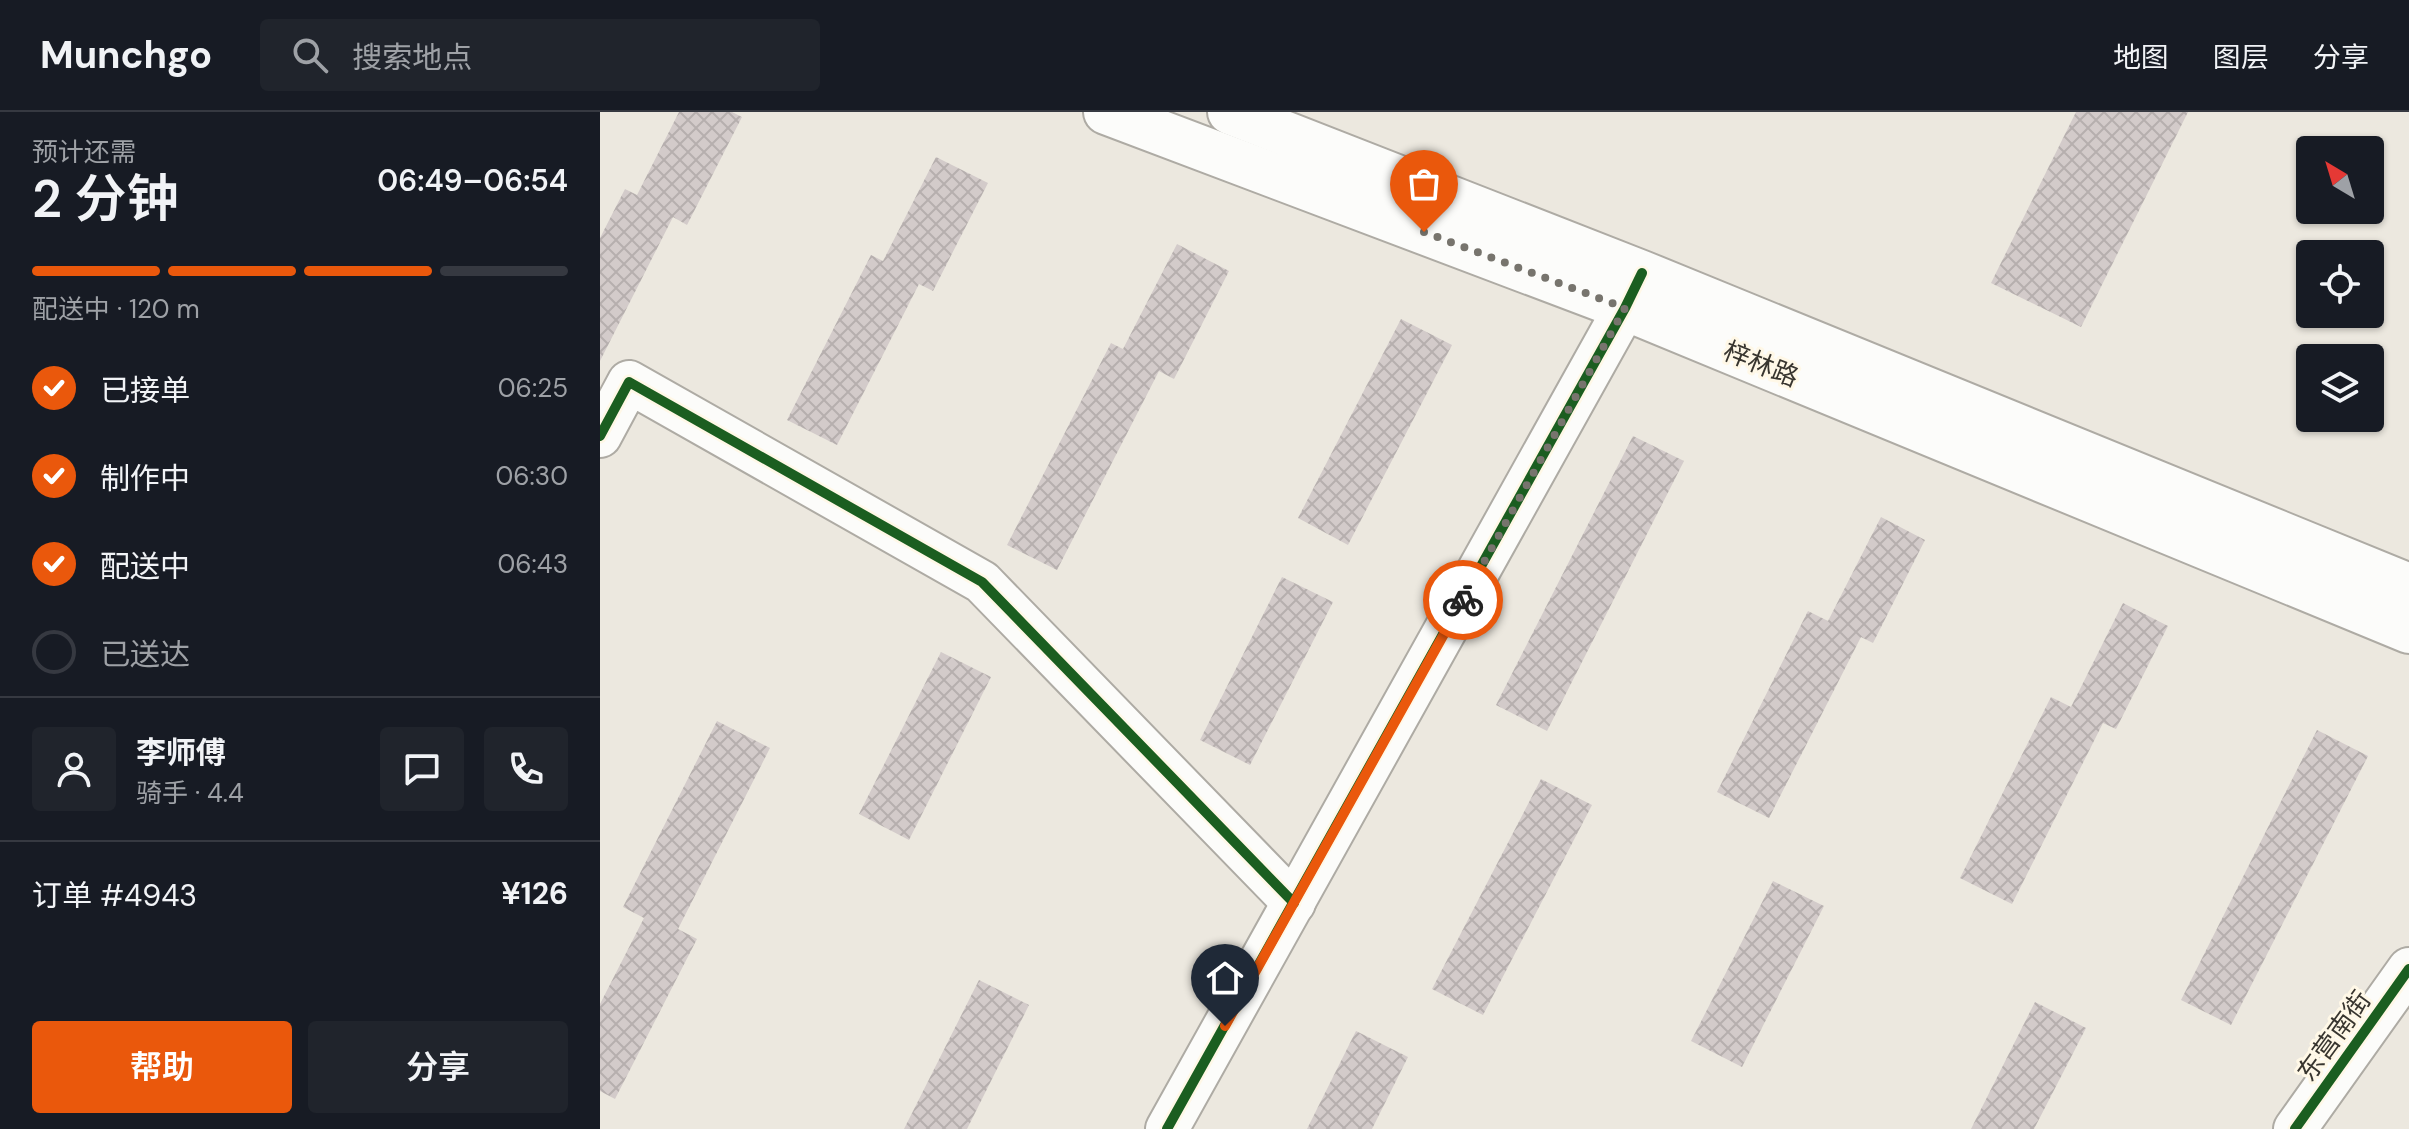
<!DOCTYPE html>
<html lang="zh">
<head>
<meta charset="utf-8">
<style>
  body { margin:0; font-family:"DM Sans","Noto Sans SC",sans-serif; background:#20242c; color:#f1f3f6; height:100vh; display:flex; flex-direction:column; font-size:30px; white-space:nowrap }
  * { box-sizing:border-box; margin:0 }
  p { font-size:26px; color:#9ea1a6 }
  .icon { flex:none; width:44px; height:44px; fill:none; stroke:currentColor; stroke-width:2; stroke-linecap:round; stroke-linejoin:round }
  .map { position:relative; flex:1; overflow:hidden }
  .details { display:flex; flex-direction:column; background:#171b24; width:600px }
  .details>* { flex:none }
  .needle { width:52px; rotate:322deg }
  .controls { position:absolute; left:1696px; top:24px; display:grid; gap:16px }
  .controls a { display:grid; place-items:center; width:88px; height:88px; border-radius:8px; background:#171b24; box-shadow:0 2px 6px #0004; font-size:40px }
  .pin { position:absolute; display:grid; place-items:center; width:68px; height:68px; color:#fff; margin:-82px -34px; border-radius:50% 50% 50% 0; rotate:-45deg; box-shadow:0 0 8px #0007 }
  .pin .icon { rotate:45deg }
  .courier { position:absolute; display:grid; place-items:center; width:80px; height:80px; margin:-40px; border:6px solid #ea580c; border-radius:50%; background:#fff; color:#222; box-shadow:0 2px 10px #0007 }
  .summary em { font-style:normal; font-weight:600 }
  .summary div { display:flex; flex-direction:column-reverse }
  .summary { display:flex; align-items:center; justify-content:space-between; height:136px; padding:0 32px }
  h1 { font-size:52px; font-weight:600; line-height:60px }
  .bar { display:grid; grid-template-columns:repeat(4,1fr); gap:12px 8px; align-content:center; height:96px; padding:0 32px }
  .bar i { height:10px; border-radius:6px; background:#363941 }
  .bar .on { background:#ea580c }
  .bar p { grid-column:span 4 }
  .line { display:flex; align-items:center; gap:20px; padding:0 32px; border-top:2px solid #363941 }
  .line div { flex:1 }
  .round { display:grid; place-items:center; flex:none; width:84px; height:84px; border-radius:8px; background:#20242c }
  ol { padding:0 32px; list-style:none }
  li { display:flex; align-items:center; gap:24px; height:88px }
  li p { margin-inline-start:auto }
  li .icon { padding:8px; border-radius:50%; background:#ea580c; color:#fff; stroke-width:4 }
  li:last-child { color:#9ea1a6 }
  li i { width:44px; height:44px; border:4px solid #363941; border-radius:50% }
  .button { display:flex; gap:16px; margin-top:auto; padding:16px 32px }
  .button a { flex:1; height:92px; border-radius:8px; background:#ea580c; color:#fff; font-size:32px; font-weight:600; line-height:92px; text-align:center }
  .button a+a { background:#20242c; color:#f1f3f6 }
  header { display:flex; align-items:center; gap:48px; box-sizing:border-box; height:112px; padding:0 40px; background:#171b24; border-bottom:2px solid #363941 }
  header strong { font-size:38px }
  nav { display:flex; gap:44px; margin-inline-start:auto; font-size:28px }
  .search { width:560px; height:72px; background:#20242c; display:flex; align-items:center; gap:20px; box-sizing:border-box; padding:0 28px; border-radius:8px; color:#9ea1a6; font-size:30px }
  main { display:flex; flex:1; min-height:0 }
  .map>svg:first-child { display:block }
  .building { fill:url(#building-cross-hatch) }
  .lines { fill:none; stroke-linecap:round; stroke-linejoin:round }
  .minor-casing { stroke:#aeaba4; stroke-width:46 }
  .major-casing { stroke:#aeaba4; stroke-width:48 }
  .minor { stroke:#fcfcfa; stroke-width:42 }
  .major { stroke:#fcfcfa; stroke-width:44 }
  .cycleway-casing { stroke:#fff8e7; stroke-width:15 }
  .cycleway { stroke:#1b5e20; stroke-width:10 }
  .done { stroke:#77746d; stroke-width:8; stroke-dasharray:0 14.4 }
  .route { stroke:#ea580c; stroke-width:10 }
  .labels { text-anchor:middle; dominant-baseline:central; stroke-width:6; stroke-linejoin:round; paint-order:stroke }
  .street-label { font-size:26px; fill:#38352f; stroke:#fff8e7 }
</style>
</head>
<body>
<header>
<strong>Munchgo</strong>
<div class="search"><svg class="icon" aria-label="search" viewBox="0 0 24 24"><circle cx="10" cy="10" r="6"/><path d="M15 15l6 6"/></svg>搜索地点</div>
<nav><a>地图</a><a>图层</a><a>分享</a></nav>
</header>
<main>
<section class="details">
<div class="summary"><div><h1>2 分钟</h1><p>预计还需</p></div><em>06:49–06:54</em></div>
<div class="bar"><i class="on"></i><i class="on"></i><i class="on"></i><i></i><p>配送中 · 120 m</p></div>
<ol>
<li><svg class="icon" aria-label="check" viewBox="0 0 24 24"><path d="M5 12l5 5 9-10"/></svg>已接单<p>06:25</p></li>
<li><svg class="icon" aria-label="check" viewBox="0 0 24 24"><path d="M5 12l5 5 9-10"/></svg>制作中<p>06:30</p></li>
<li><svg class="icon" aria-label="check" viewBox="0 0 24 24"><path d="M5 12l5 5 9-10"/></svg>配送中<p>06:43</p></li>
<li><i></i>已送达</li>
</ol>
<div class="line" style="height:144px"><a class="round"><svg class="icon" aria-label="person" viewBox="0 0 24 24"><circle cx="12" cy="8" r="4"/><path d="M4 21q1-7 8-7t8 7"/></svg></a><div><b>李师傅</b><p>骑手 · 4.4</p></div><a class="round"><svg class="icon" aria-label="chat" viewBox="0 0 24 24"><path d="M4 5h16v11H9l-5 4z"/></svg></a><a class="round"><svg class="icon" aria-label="phone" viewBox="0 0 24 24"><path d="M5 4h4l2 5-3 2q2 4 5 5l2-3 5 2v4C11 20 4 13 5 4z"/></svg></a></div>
<div class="line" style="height:104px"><div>订单 #4943</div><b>¥126</b></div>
<div class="button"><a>帮助</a><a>分享</a></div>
</section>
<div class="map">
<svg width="1809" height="1017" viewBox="0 0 1809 1017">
  <defs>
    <pattern id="building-cross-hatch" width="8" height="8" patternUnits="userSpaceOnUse" patternTransform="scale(2)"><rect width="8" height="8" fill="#d3cbca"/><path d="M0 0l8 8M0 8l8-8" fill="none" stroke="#b6afae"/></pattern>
  </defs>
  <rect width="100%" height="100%" fill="#ece8df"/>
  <g class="building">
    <polygon points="79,0 132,0 142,5 87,113 73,105 0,249 0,126 25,77 37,83"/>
    <polygon points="1476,0 1588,0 1481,215 1391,171"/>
    <polygon points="336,45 388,71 333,179 319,172 237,333 187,308 271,143 283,149"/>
    <polygon points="577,132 629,159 574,267 559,259 457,458 407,433 511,231 523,237"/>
    <polygon points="801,207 852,233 748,433 698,406"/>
    <polygon points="1033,324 1084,349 947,619 896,593"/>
    <polygon points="1281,405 1325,428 1273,531 1261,525 1169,706 1117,680 1208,499 1228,509"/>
    <polygon points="682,465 733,490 650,653 600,628"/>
    <polygon points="1523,491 1568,514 1516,617 1503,611 1412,792 1360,766 1451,585 1471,595"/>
    <polygon points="341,540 391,565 309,728 259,702"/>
    <polygon points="117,609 170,636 78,817 97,827 15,987 0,979 0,892 44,806 23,795"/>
    <polygon points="1717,618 1768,644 1631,913 1581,888"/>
    <polygon points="941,667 992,693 883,903 832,877"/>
    <polygon points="1173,769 1224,794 1142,955 1091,929"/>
    <polygon points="379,868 429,893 367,1017 304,1017"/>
    <polygon points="1435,890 1486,916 1434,1017 1371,1017"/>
    <polygon points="756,919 808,945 772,1017 707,1017"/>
  </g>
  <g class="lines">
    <g class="minor-casing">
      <g id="minor">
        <polyline points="0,324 29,270 382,470 694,791"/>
        <polyline points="567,1017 1025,196 1040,165"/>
        <polyline points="1695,1017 1809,857"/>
      </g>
    </g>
    <g class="major-casing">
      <g id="major">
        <polyline points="506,0 1025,196 1809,519"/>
        <polyline points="630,0 1042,161 1809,474"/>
      </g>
    </g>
    <use href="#minor" class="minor"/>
    <use href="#major" class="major"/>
    <g class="cycleway-casing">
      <g id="cycleway">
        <polyline points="0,324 29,270 382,470 694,791"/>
        <polyline points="567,1017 1025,196 1042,161"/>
        <polyline points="1695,1017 1809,857"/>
      </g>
    </g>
    <use href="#cycleway" class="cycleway"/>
  </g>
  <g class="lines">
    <polyline class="done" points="824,120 1025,196 863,488"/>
    <polyline class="route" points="625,914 863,488"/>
  </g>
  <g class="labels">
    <g class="street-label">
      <text transform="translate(1161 252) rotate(22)">梓林路</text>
      <text transform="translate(1734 924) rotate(-54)">东营南街</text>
    </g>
  </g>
</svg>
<div class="controls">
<a><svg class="needle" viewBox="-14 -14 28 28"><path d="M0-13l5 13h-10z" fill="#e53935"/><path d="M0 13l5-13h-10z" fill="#9ea1a6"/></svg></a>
<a><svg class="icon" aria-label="locate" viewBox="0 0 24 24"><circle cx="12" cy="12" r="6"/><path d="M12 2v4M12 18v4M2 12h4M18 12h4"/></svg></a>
<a><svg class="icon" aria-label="layers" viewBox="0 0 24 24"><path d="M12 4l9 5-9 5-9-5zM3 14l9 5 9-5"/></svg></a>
</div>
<div class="pin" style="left:824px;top:120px;background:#ea580c"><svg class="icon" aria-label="bag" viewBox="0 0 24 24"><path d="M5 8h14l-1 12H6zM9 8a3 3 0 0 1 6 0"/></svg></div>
<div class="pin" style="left:625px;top:914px;background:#1f2937"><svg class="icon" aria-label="home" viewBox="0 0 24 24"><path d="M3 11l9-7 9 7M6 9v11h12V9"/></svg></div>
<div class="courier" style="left:863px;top:488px"><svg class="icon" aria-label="bike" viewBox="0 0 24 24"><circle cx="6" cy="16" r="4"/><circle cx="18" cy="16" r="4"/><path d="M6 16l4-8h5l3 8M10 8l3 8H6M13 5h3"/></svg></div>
</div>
</main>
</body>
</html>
